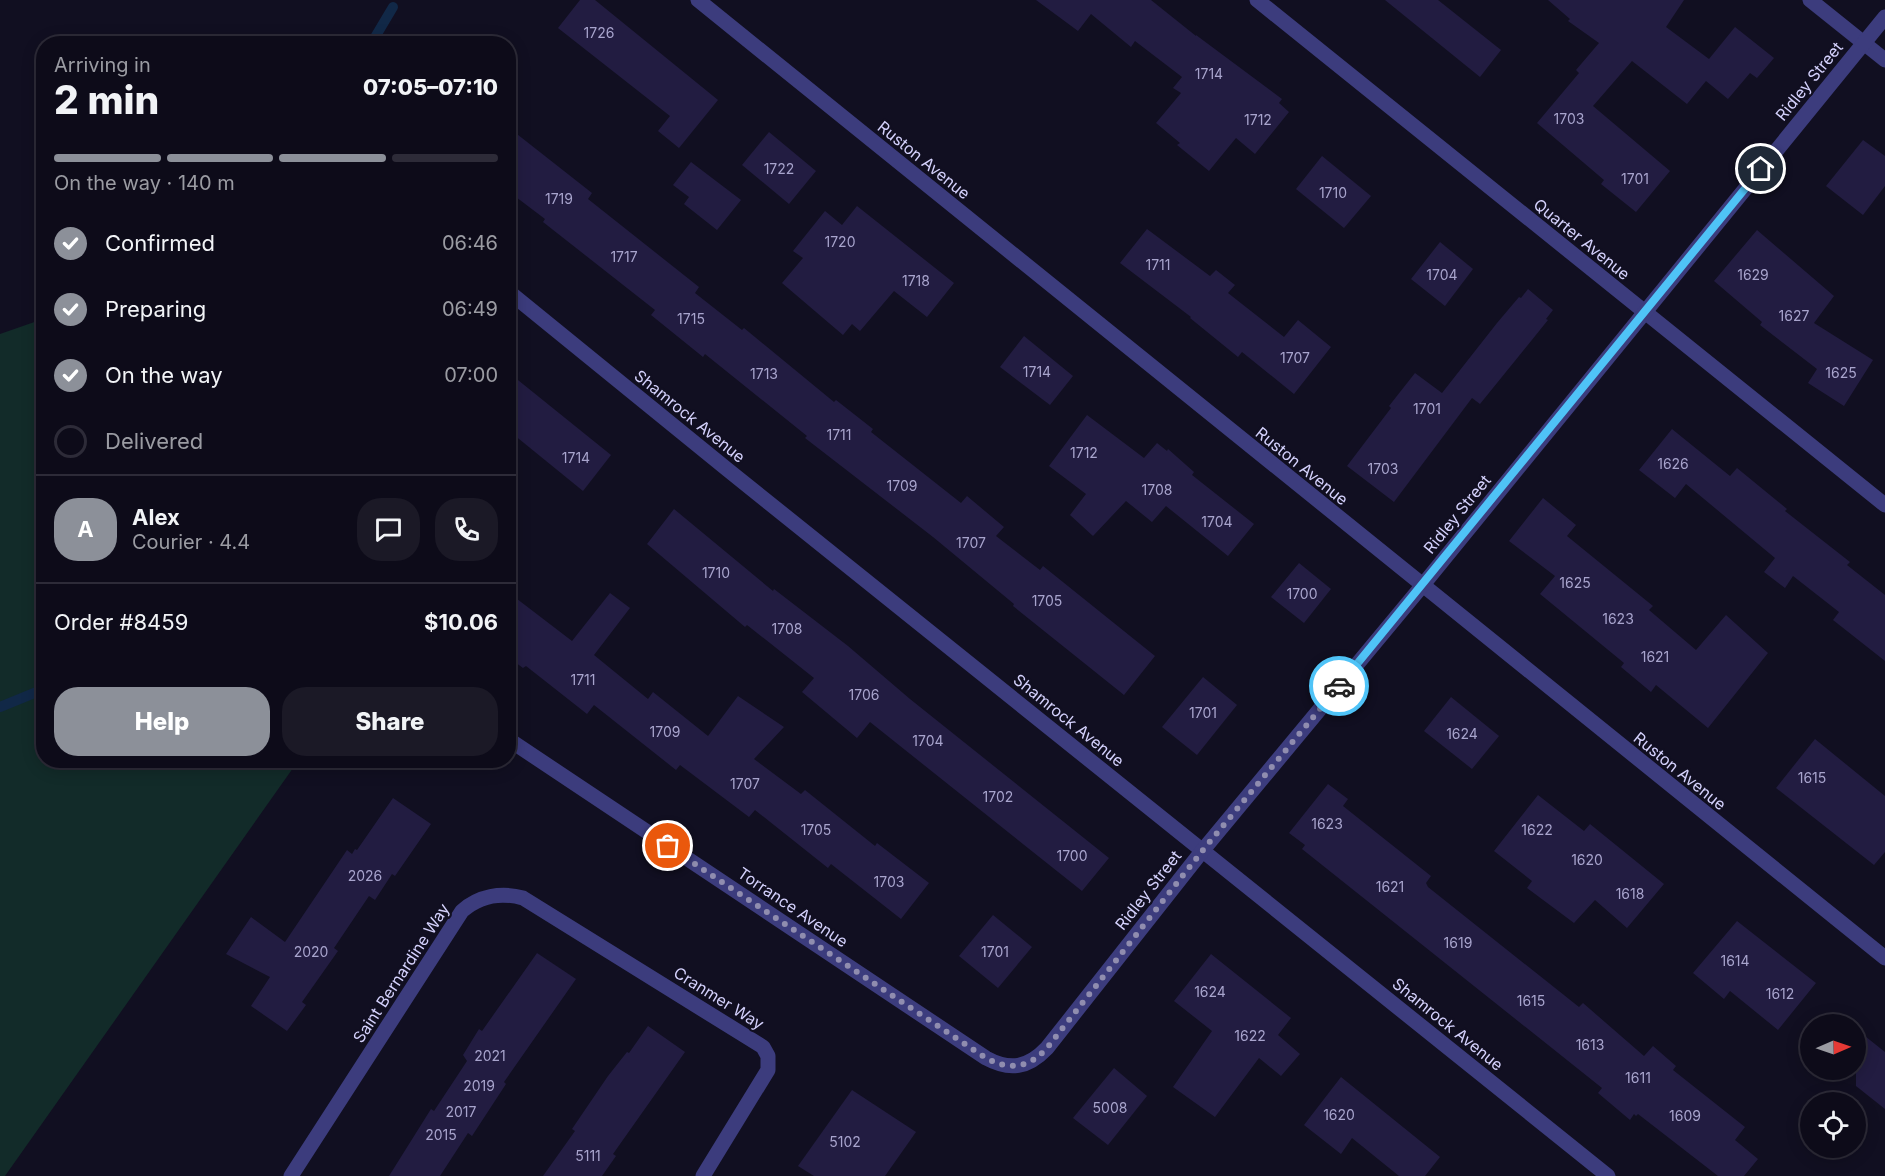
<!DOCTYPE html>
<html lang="en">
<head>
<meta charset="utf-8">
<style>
  body { margin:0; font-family:Inter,sans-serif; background:#1b1926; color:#f1f3f6; height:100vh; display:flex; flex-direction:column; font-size:22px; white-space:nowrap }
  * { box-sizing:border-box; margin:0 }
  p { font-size:20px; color:#9a9ba2 }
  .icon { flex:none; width:33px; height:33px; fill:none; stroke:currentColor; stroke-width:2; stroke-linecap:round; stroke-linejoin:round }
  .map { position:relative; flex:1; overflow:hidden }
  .sheet { position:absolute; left:36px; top:36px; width:480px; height:732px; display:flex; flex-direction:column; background:#0d0b19; border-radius:24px; box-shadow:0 3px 15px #0003,0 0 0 2px #2d2b38 }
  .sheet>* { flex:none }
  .needle { width:39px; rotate:88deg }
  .controls { position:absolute; left:1800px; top:1014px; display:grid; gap:12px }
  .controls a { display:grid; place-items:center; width:66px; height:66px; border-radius:50%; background:#0d0b19; box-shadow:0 3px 15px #0003,0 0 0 2px #2d2b38; font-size:30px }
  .pin { position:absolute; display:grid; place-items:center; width:51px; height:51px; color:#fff; margin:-26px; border:3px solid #fff; border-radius:50%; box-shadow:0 2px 6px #0007 }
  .courier { position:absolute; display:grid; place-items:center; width:60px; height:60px; margin:-30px; border:4px solid #4fc3f7; border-radius:50%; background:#fff; color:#222; box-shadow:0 2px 8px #0007 }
  .headline em { font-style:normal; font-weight:800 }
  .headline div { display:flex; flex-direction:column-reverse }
  .headline { display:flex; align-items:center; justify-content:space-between; height:102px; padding:0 18px }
  h1 { font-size:39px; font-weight:800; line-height:45px }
  .bar { display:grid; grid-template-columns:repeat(4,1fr); gap:9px 6px; align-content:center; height:72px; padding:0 18px }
  .bar i { height:8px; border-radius:4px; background:#2d2b38 }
  .bar .on { background:#8c9099 }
  .bar p { grid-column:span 4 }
  .line { display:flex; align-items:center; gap:15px; padding:0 18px; border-top:2px solid #2d2b38 }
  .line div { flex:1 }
  .round { display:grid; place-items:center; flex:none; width:63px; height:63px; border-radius:24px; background:#1b1926 }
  ol { padding:0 18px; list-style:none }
  li { display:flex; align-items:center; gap:18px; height:66px }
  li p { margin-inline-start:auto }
  li .icon { padding:6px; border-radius:50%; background:#8c9099; color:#fff; stroke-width:4 }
  li:last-child { color:#9a9ba2 }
  li i { width:33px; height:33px; border:3px solid #2d2b38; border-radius:50% }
  .action { display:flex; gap:12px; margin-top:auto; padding:12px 18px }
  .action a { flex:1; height:69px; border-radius:24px; background:#8c9099; color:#fff; font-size:24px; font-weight:800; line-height:69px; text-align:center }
  .action a+a { background:#1b1926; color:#f1f3f6 }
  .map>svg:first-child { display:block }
  .green { fill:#122b29 }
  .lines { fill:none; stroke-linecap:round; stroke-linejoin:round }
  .stream { stroke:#112847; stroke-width:10 }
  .building { fill:#221c41 }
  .minor { stroke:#3c3c7d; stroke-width:15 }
  .done { stroke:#908daf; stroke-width:6; stroke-dasharray:0 10.8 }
  .route { stroke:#4fc3f7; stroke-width:8 }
  .labels { text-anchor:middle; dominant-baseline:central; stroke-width:4.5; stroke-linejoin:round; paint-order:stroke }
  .number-label { font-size:14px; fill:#a8a4cd }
  .street-label { font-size:16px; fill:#d4d1fc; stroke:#110f21 }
</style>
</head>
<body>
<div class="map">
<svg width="1885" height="1176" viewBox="0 0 1885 1176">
  <rect width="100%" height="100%" fill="#110f21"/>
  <polygon class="green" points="43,319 44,760 298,761 5,1176 0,1176 0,334"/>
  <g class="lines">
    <g class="stream">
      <polyline points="371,44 393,7"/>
      <polyline points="0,707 44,689"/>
    </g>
  </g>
  <g class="building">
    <polygon points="580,0 595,0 718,100 679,148 658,131 670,116 558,28"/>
    <polygon points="1036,0 1151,0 1196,36 1196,35 1282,99 1279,103 1289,112 1255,154 1236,138 1209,171 1177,145 1180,143 1156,123 1181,93 1173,88 1182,77 1135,41 1131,47 1091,14 1078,31"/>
    <polygon points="1385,0 1438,0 1501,50 1480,77"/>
    <polygon points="1548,0 1684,0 1666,27 1709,59 1735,27 1774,58 1757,78 1750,73 1728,99 1706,81 1687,104 1632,61 1593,106 1670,171 1636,212 1601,184 1604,180 1537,123 1579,73 1576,70 1599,43 1568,21 1570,19"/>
    <polygon points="508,127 592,193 588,199 699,287 695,293 742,330 744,328 834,402 836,400 873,429 871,432 961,503 967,496 1004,527 996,536 1040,570 1043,566 1155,656 1124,695 1013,606 1014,604 933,537 805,438 807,436 705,354 703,357 651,315 655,310 543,222 545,219 508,191"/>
    <polygon points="769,132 816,171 789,204 742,165"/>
    <polygon points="1863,140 1885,156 1885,186 1863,215 1826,186"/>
    <polygon points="1322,156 1371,196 1344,228 1296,189"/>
    <polygon points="691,162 741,200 717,230 684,204 689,197 673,185"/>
    <polygon points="857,206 954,283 927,317 894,291 860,331 852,324 843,335 782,283 803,258 793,251 825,211 842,225"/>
    <polygon points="1147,229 1210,276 1216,270 1235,285 1228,293 1284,337 1298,320 1331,347 1294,394 1242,352 1238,357 1190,318 1191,317 1120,263"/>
    <polygon points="1757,230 1834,296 1814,323 1873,360 1844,406 1808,383 1817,369 1760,325 1762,322 1714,281"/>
    <polygon points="1440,242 1473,269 1445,306 1411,279"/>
    <polygon points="1528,289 1553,310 1546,319 1548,320 1480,404 1472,398 1394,502 1347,466 1391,408 1389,406 1415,373 1442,393 1497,323 1519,297 1521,298"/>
    <polygon points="1024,336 1073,376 1050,405 1000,367"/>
    <polygon points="508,372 611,455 583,491 508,430"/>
    <polygon points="1087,415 1144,458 1157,443 1167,451 1168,449 1194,472 1192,475 1254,524 1228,556 1166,506 1152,522 1126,501 1093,536 1070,515 1086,494 1049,466"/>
    <polygon points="1672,429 1730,476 1737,468 1787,509 1785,511 1850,562 1847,565 1885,595 1885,661 1833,620 1839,612 1793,576 1785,588 1764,572 1775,558 1686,484 1675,498 1639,470"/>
    <polygon points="1543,498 1576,525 1567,536 1653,606 1649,610 1696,650 1726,615 1768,653 1708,728 1656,685 1651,692 1621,667 1624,663 1540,594 1555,576 1509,541"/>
    <polygon points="674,509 773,591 774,589 848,646 910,699 1109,858 1082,891 870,722 857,738 802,692 814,678 747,625 745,627 647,544"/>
    <polygon points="1299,563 1331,589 1304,623 1271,597"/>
    <polygon points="508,592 572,641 610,593 630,608 594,655 648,699 653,692 708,736 738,696 784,727 754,759 801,794 805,790 875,846 877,843 929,883 901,919 831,864 828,868 755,810 749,817 680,765 676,770 594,705 587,714 526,666 523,668 508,657"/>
    <polygon points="1203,677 1237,705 1197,755 1162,727"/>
    <polygon points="1451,697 1499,736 1472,769 1424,731"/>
    <polygon points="1815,739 1885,796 1885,852 1874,865 1776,788"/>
    <polygon points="1328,784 1348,799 1343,806 1431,876 1426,883 1428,887 1579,1007 1583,1003 1644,1056 1653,1046 1676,1066 1673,1070 1745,1127 1735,1140 1758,1159 1744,1176 1718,1176 1638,1114 1636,1116 1634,1114 1630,1120 1598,1093 1602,1088 1302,849 1305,845 1289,833"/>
    <polygon points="1538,795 1584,831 1590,824 1664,884 1627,928 1595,900 1574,923 1527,888 1532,881 1494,851"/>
    <polygon points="393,798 431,824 395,876 392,874 375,900 369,896 334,948 338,951 302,1002 306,1005 287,1031 251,1006 270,977 226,954 251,917 285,942 347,850 352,854 355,849 357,850"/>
    <polygon points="993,915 1032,947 998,988 959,956"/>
    <polygon points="1737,921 1816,983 1778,1030 1730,991 1724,999 1693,973"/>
    <polygon points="537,953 576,979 504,1082 506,1084 472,1136 468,1133 440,1176 389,1176 431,1109 434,1111 467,1061 463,1055 479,1029 482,1031"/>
    <polygon points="1211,954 1291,1018 1278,1035 1300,1054 1281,1076 1259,1058 1215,1117 1173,1087 1212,1031 1174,1001"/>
    <polygon points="648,1026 685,1052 613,1154 616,1156 602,1176 543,1176 575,1131 572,1129 608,1076 627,1052 629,1053"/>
    <polygon points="1856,1029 1885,1052 1885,1109 1856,1086"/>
    <polygon points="1114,1068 1147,1096 1108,1145 1073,1118"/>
    <polygon points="1341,1077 1440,1157 1425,1176 1399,1176 1352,1138 1341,1154 1304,1125"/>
    <polygon points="852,1090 916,1132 885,1176 814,1176 798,1166"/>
  </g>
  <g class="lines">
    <g class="minor">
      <polyline points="698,0 1885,958"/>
      <polyline points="1257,0 1885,505"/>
      <polyline points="1810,0 1885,60"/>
      <polyline points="508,291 728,470 1608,1176"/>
      <path d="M508,739L986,1058C1010,1071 1028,1068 1047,1048L1203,850L1422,586L1885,17"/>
      <path d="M291,1176L462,911C479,896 501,892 523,898L763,1047L768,1056V1070L703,1176"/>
    </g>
  </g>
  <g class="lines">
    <path class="done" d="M668,846L986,1058C1010,1071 1029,1068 1047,1048L1203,850L1339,686"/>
    <polyline class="route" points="1339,686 1761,169"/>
  </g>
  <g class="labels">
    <g class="number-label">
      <text x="599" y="32">1726</text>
      <text x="1209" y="73">1714</text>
      <text x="1569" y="118">1703</text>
      <text x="1258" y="119">1712</text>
      <text x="779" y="168">1722</text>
      <text x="1635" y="178">1701</text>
      <text x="1333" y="192">1710</text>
      <text x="559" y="198">1719</text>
      <text x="840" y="241">1720</text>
      <text x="624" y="256">1717</text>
      <text x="1158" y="264">1711</text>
      <text x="1442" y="274">1704</text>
      <text x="1753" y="274">1629</text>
      <text x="916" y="280">1718</text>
      <text x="1794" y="315">1627</text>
      <text x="691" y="318">1715</text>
      <text x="1295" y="357">1707</text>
      <text x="1037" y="371">1714</text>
      <text x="1841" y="372">1625</text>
      <text x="764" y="373">1713</text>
      <text x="1427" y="408">1701</text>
      <text x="839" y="434">1711</text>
      <text x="1084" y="452">1712</text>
      <text x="576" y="457">1714</text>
      <text x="1673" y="463">1626</text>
      <text x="1383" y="468">1703</text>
      <text x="902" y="485">1709</text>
      <text x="1157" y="489">1708</text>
      <text x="1217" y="521">1704</text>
      <text x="971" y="542">1707</text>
      <text x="716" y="572">1710</text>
      <text x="1575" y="582">1625</text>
      <text x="1302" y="593">1700</text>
      <text x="1047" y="600">1705</text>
      <text x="1618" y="618">1623</text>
      <text x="787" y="628">1708</text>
      <text x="1655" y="656">1621</text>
      <text x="583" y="679">1711</text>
      <text x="864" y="694">1706</text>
      <text x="1203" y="712">1701</text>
      <text x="665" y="731">1709</text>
      <text x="1462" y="733">1624</text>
      <text x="928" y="740">1704</text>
      <text x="1812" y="777">1615</text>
      <text x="745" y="783">1707</text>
      <text x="998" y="796">1702</text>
      <text x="1327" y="823">1623</text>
      <text x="816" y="829">1705</text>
      <text x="1537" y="829">1622</text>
      <text x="1072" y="855">1700</text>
      <text x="1587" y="859">1620</text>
      <text x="365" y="875">2026</text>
      <text x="889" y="881">1703</text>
      <text x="1390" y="886">1621</text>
      <text x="1630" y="893">1618</text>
      <text x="1458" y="942">1619</text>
      <text x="311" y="951">2020</text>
      <text x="995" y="951">1701</text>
      <text x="1735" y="960">1614</text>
      <text x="1210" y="991">1624</text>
      <text x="1780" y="993">1612</text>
      <text x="1531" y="1000">1615</text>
      <text x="1250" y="1035">1622</text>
      <text x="1590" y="1044">1613</text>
      <text x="490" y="1055">2021</text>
      <text x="1638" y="1077">1611</text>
      <text x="479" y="1085">2019</text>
      <text x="1110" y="1107">5008</text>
      <text x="461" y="1111">2017</text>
      <text x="1339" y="1114">1620</text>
      <text x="1685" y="1115">1609</text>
      <text x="441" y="1134">2015</text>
      <text x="845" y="1141">5102</text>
      <text x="588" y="1155">5111</text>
    </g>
    <g class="street-label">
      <text transform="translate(1809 81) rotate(-51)">Ridley Street</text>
      <text transform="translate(924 160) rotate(39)">Ruston Avenue</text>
      <text transform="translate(1582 239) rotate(39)">Quarter Avenue</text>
      <text transform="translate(690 416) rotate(39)">Shamrock Avenue</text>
      <text transform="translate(1302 466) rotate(39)">Ruston Avenue</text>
      <text transform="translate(1457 514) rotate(-51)">Ridley Street</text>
      <text transform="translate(1069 720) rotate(39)">Shamrock Avenue</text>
      <text transform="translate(1680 771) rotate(39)">Ruston Avenue</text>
      <text transform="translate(1148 890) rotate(-52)">Ridley Street</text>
      <text transform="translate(793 907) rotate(34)">Torrance Avenue</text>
      <text transform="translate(401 973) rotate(-57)">Saint Bernardine Way</text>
      <text transform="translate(719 998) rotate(32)">Cranmer Way</text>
      <text transform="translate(1448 1024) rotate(39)">Shamrock Avenue</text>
    </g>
  </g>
</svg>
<div class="controls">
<a><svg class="needle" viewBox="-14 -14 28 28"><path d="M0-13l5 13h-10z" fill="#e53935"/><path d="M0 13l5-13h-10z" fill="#9a9ba2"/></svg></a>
<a><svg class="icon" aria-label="locate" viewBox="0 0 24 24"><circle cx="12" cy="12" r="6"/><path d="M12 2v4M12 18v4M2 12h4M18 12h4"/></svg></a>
</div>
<div class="pin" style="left:668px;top:846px;background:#ea580c"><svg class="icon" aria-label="bag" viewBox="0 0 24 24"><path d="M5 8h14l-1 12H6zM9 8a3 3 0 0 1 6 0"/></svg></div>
<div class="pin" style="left:1761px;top:169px;background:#1f2937"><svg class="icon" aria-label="home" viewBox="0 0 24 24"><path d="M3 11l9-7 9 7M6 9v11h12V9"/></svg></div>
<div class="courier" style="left:1339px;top:686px"><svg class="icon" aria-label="car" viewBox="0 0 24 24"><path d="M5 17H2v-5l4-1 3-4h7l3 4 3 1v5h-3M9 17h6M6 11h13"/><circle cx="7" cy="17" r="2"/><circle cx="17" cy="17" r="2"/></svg></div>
<section class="sheet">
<div class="headline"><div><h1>2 min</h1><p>Arriving in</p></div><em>07:05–07:10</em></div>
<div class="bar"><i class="on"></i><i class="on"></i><i class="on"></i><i></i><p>On the way · 140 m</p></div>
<ol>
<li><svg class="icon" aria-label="check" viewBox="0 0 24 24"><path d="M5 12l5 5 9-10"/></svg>Confirmed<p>06:46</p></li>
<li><svg class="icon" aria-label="check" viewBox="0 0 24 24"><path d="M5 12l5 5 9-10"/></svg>Preparing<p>06:49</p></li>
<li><svg class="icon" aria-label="check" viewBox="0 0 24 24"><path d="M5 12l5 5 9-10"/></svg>On the way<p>07:00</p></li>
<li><i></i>Delivered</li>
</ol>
<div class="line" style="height:108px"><b class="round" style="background:#8c9099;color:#fff">A</b><div><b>Alex</b><p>Courier · 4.4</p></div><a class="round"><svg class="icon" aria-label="chat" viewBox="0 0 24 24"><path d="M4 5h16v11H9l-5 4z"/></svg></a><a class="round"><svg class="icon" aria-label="phone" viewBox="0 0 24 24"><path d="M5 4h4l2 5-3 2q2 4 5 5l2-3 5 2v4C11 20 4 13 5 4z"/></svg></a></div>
<div class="line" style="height:78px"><div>Order #8459</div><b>$10.06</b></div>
<div class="action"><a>Help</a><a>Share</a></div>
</section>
</div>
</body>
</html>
